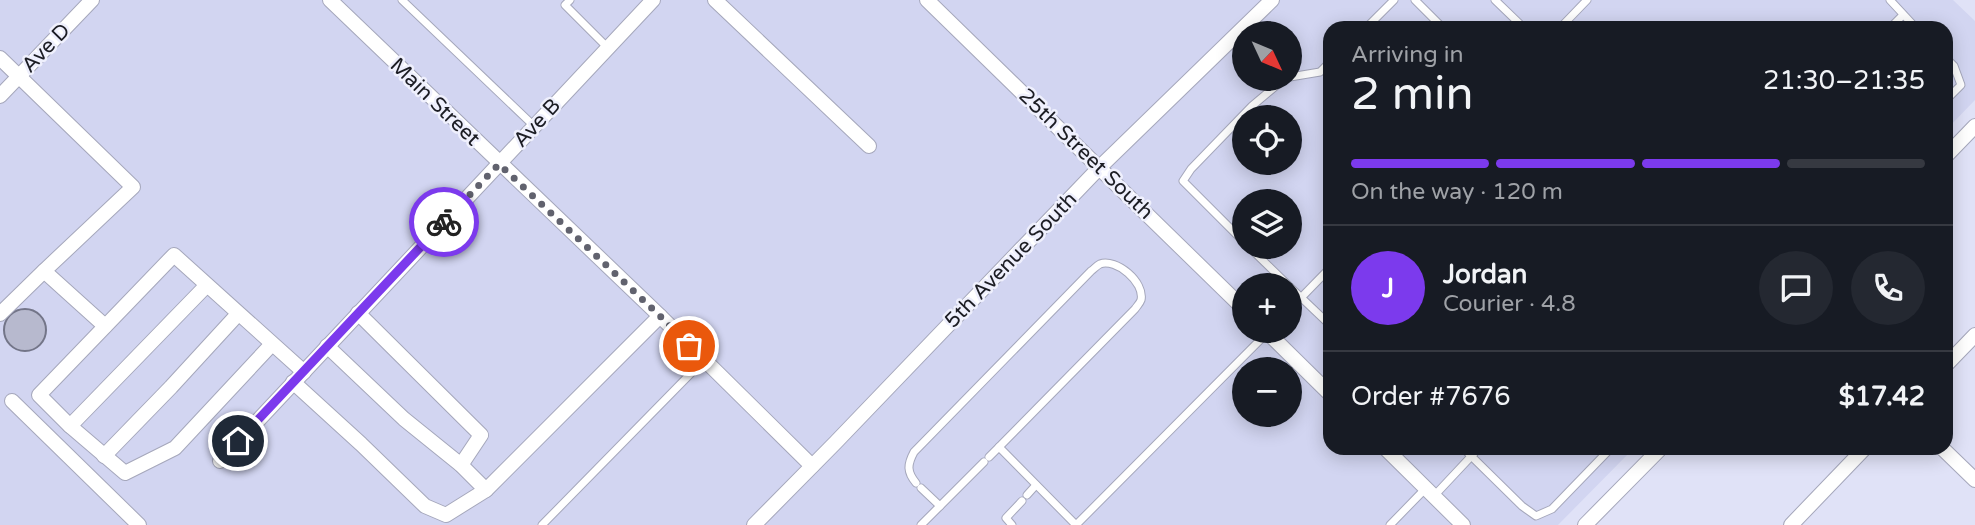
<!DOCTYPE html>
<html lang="en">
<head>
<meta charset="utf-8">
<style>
  body { margin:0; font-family:"Varela Round",sans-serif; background:#242831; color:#f1f3f6; height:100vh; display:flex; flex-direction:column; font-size:26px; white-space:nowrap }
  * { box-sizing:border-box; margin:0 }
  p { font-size:23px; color:#9ea1a6 }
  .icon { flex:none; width:38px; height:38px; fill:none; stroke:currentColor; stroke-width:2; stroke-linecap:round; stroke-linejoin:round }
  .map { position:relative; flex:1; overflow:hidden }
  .panel { position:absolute; left:1323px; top:21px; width:630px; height:434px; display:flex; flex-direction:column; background:#171b24; border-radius:21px; box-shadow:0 4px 18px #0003 }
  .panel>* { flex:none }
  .needle { width:46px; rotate:134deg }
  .controls { position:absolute; left:1232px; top:21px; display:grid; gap:14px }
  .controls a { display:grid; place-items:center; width:70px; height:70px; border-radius:50%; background:#171b24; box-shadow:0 4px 18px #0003; font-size:35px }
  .pin { position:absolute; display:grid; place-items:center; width:60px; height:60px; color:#fff; margin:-30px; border:4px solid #fff; border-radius:50%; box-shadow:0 2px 7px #0007 }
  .courier { position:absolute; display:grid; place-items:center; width:70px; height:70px; margin:-35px; border:5px solid #7c3aed; border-radius:50%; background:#fff; color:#222; box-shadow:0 2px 9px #0007 }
  .overview em { font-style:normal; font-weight:600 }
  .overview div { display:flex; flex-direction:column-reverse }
  .overview { display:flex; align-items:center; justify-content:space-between; height:119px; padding:0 28px }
  h1 { font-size:46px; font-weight:600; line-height:52px }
  .bar { display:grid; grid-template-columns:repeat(4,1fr); gap:10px 7px; align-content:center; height:84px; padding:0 28px }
  .bar i { height:9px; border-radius:5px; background:#363941 }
  .bar .selected { background:#7c3aed }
  .bar p { grid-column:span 4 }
  .line { display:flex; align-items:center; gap:18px; padding:0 28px; border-top:2px solid #363941 }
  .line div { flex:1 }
  .round { display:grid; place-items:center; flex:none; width:74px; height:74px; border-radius:37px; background:#242831 }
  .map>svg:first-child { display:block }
  .built { fill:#d2d5f1; fill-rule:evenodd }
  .building { fill:#b7b9ce; stroke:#737588; stroke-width:2 }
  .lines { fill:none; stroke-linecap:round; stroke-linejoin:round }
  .lane-casing { stroke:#a5a7bb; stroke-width:9 }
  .street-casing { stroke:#a5a7bb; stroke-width:16 }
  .lane { stroke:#fff; stroke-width:7 }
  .street { stroke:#fff; stroke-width:14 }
  .done { stroke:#61626e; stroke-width:7; stroke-dasharray:0 12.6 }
  .route { stroke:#7c3aed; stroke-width:9 }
  .labels { text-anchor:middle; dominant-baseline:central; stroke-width:5; stroke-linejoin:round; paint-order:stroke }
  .street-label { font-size:21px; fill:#1c1d24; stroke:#eff0fd }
</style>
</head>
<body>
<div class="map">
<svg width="1975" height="525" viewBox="0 0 1975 525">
  <rect width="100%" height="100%" fill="#e0e2f7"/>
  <path class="built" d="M0,0H1953L1975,21V100L1946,130V28H1330V448H1634L1558,525H0ZM1244,33H1290V79H1244ZM1244,117H1290V163H1244ZM1244,201H1290V247H1244ZM1244,285H1290V331H1244ZM1244,369H1290V415H1244Z"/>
  <circle class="building" cx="25" cy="330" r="21"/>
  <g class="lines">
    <g class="lane-casing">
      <g id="lane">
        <polyline points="402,0 534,126"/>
        <polyline points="570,0 565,5 608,48"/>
        <polyline points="1415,0 1443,28"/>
        <polyline points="1495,0 1524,28"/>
        <polyline points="1890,0 1916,28"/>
        <polyline points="1366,28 1394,0"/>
        <polyline points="1560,28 1587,0"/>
        <polyline points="1890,28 1903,15"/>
        <polyline points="1946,58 1954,66 1961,85 1946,100"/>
        <polyline points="1290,77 1320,72 1330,62"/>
        <polyline points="1244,242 1183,181 1191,169 1252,106 1284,79"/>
        <polyline points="1249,247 1288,285"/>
        <polyline points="1290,287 1330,325"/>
        <polyline points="1290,309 1330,268"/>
        <polyline points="1463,448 1522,506 1536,516 1552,509 1611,448"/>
        <polyline points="989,457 999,447"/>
        <path d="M916,483C907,472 907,465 914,452L1091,271C1094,269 1096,266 1100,264C1116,258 1145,282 1141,300C1140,303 1137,306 1135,309L999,447L1076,525"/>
        <polyline points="921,488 940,506 984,462"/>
        <polyline points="1027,495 1036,485"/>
        <polyline points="1434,496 1479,448"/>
        <polyline points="542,525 703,361"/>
        <polyline points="921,525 940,506"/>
        <polyline points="1012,525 1006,518 1022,501"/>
        <polyline points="1076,525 1269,331"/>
        <polyline points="1390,525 1426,488"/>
      </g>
    </g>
    <g class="street-casing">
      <g id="street">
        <polyline points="330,0 660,316 812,466"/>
        <polyline points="715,0 869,146"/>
        <polyline points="927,0 1244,309"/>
        <polyline points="0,58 133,187 44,271 105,326"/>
        <polyline points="0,96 92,0"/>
        <polyline points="1946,156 1975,126"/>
        <polyline points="207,285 70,426 39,395 174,255 304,372"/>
        <polyline points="358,313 481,435 461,465"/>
        <polyline points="0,314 44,271"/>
        <polyline points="1266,331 1330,394"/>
        <polyline points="327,346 404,419 461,465 486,490 660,316"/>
        <polyline points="1946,365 1975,335"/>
        <polyline points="293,382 361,444 425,506 446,515 486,490"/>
        <polyline points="12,401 139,525"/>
        <polyline points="70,426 125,473 175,448 272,344"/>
        <polyline points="1385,448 1463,525"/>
        <polyline points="1942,448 1975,480"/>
        <polyline points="104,456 171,387 238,314"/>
        <polyline points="220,461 653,0"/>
        <polyline points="754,525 836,442 1100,167 1272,0"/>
        <polyline points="1585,525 1661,448"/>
        <polyline points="1791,525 1865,448"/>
      </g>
    </g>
    <use href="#lane" class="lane"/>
    <use href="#street" class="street"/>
  </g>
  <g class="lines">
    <polyline class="done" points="444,222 499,164 660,316 689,346"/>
    <polyline class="route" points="238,441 444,222"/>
  </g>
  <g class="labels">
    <g class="street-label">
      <text transform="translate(46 48) rotate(-46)">Ave D</text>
      <text transform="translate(435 102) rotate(44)">Main Street</text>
      <text transform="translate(537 123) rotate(-47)">Ave B</text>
      <text transform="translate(1086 154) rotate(44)">25th Street South</text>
      <text transform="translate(1011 260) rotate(-46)">5th Avenue South</text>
    </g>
  </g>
</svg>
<div class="controls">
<a><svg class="needle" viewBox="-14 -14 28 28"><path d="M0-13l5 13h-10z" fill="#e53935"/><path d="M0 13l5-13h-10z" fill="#9ea1a6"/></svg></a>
<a><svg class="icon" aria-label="locate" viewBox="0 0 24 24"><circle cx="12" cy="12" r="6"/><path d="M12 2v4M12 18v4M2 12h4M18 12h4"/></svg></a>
<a><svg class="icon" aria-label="layers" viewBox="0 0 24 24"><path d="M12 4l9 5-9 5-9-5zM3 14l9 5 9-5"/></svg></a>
<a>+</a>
<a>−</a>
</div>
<div class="pin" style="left:689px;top:346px;background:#ea580c"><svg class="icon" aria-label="bag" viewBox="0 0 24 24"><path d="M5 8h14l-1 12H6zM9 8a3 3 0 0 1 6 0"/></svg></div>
<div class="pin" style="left:238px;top:441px;background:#1f2937"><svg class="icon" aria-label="home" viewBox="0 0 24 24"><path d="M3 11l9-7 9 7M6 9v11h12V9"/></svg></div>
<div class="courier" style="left:444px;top:222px"><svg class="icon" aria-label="bike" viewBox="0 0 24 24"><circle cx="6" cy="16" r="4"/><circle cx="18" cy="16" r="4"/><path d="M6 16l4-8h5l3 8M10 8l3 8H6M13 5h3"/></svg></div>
<section class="panel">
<div class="overview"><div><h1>2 min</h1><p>Arriving in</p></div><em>21:30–21:35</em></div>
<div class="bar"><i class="selected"></i><i class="selected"></i><i class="selected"></i><i></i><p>On the way · 120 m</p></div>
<div class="line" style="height:126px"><b class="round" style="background:#7c3aed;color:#fff">J</b><div><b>Jordan</b><p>Courier · 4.8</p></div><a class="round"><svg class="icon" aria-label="chat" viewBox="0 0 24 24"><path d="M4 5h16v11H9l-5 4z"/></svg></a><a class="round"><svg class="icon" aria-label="phone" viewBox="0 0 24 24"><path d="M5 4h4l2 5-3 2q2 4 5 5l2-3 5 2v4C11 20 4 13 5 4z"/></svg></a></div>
<div class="line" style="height:91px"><div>Order #7676</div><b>$17.42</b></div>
</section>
</div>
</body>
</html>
